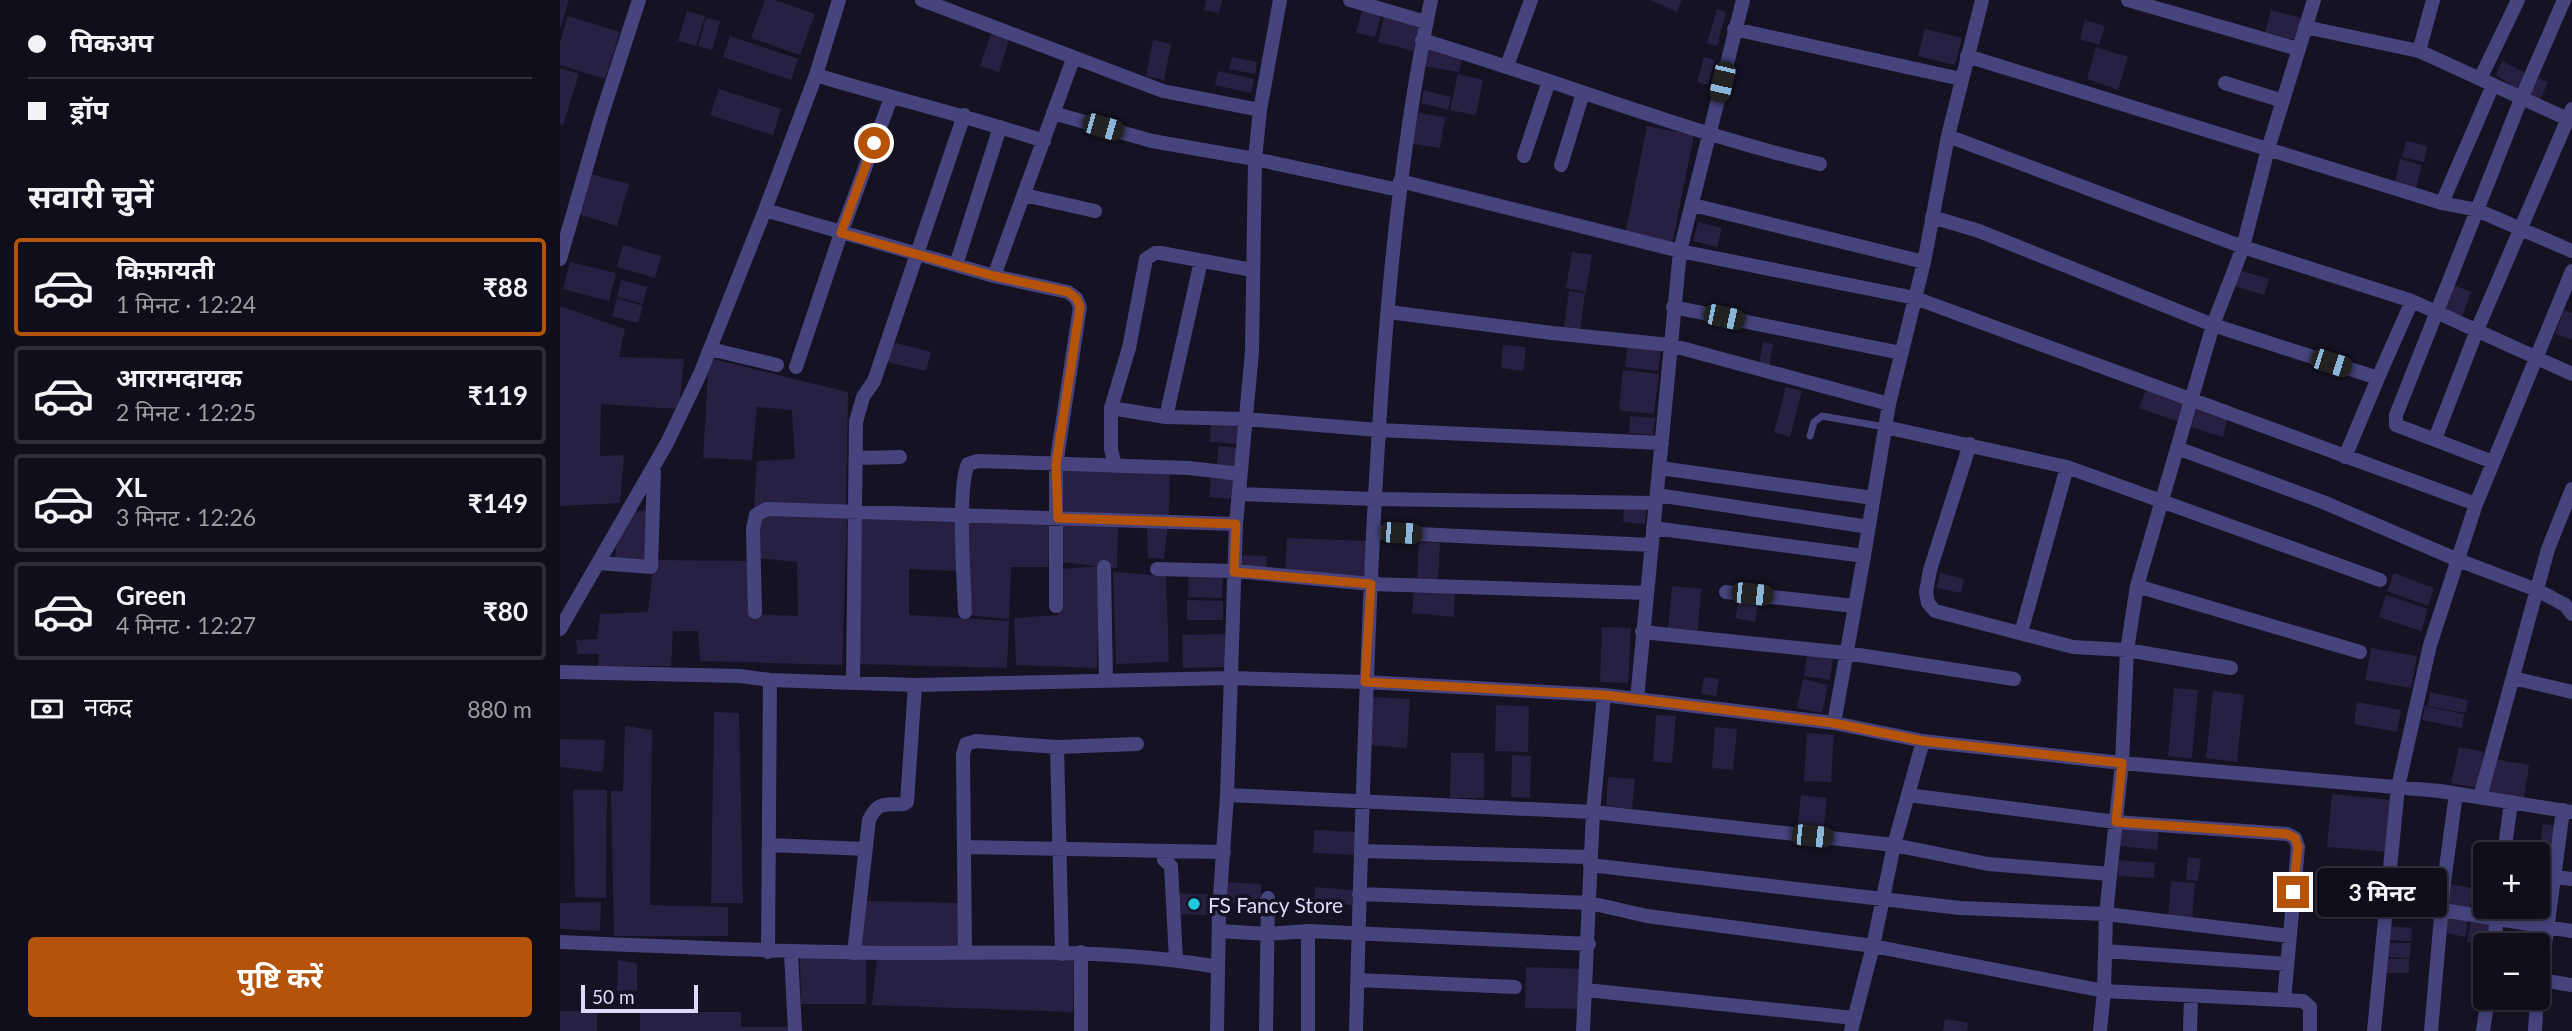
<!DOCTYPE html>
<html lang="hi">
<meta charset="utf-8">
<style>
body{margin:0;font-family:Lato,"Noto Sans Devanagari",sans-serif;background:#1e1c28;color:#f1f3f6;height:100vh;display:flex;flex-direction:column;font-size:26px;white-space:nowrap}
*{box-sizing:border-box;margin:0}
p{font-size:23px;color:#9c9ca3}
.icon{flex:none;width:38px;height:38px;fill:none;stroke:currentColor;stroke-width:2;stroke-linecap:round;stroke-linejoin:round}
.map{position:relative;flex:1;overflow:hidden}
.panel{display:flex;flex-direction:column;background:#100e1b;width:560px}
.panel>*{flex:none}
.top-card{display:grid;align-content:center;height:154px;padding:0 28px;background:#100e1b}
.controls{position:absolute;left:1913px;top:842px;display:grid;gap:14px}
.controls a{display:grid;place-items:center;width:77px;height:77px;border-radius:7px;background:#100e1b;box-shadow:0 4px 10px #0003,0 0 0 2px #302e3a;font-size:35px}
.scale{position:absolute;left:21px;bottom:18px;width:117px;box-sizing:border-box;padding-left:7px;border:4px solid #dedafa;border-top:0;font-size:19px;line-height:24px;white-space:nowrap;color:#dedafa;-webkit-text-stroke:5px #151224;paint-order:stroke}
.end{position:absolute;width:32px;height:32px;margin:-16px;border:9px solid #b45309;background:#fff;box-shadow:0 0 0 4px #fff}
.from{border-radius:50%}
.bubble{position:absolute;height:49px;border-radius:7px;background:#100e1b;box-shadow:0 4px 10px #0003,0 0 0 2px #302e3a;font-size:23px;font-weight:700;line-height:49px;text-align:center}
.car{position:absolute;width:21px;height:42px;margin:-21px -10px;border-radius:9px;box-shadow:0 0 5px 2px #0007;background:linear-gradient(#222 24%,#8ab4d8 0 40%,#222 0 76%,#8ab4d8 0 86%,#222 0)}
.top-card b{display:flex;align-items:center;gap:24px;height:66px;font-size:26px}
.top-card b+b{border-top:2px solid #302e3a}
.top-card i{width:18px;height:18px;background:#f1f3f6}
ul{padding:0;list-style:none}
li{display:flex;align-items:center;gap:21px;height:98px;margin:0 14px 10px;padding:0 14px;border:4px solid #302e3a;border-radius:7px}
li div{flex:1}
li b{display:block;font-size:26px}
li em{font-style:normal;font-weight:700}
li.active{border-color:#b45309}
li>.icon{width:63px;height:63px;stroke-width:1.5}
h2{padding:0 28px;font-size:32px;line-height:84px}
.pay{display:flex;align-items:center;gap:18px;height:77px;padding:0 28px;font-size:26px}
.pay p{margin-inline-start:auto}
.cta{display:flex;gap:14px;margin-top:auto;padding:14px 28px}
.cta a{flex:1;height:80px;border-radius:7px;background:#b45309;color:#fff;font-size:28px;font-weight:700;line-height:80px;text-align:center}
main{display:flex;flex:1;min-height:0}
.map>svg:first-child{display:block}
.building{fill:#282042}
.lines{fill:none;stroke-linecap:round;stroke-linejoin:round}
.service{stroke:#46437d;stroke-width:7}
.minor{stroke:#46437d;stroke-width:14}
.route{stroke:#b45309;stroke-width:9}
.poi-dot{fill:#1ecae2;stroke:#151224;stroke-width:2.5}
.labels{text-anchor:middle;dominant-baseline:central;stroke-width:7;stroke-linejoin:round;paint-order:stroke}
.poi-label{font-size:21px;fill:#dedafa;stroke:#151224;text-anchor:start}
</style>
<main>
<section class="panel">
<div class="top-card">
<b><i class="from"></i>पिकअप</b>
<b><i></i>ड्रॉप</b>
</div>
<h2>सवारी चुनें</h2>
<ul>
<li class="active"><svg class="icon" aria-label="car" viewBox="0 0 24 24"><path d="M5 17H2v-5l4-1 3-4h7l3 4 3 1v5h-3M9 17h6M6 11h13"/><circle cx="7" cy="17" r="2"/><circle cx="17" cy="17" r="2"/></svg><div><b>किफ़ायती</b><p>1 मिनट · 12:24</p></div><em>₹88</em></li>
<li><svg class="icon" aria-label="car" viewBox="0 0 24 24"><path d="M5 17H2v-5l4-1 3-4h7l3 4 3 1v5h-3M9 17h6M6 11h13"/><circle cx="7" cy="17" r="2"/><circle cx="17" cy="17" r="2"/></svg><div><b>आरामदायक</b><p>2 मिनट · 12:25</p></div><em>₹119</em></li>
<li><svg class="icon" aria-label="car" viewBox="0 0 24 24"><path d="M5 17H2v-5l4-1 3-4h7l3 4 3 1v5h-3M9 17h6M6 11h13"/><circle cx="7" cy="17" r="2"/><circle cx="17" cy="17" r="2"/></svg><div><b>XL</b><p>3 मिनट · 12:26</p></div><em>₹149</em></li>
<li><svg class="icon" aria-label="car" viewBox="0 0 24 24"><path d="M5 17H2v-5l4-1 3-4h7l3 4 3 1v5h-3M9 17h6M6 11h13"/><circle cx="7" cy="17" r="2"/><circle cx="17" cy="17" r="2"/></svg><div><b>Green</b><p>4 मिनट · 12:27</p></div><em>₹80</em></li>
</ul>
<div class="pay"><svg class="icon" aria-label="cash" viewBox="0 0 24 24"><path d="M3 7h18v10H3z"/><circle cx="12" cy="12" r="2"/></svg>नकद<p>880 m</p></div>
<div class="cta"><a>पुष्टि करें</a></div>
</section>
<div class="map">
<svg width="2012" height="1031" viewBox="0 0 2012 1031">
<rect width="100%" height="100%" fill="#151224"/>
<!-- building -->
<path class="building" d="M 0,0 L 9,0 L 1,26 L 0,26 Z
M 205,0 L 215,0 L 255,14 L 240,55 L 191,38 Z
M 646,0 L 662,0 L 659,13 L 644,10 Z
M 1090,0 L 1122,0 L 1117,12 Z
M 1157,9 L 1166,12 L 1157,46 L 1147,43 Z
M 802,10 L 821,15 L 815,37 L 796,33 Z
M 1711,10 L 1742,18 L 1736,40 L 1705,32 Z
M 127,11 L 145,16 L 136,46 L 118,41 Z
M 8,16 L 60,32 L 45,79 L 0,65 L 0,43 Z
M 824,16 L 859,25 L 853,51 L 818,42 Z
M 146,18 L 160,21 L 152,50 L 138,46 Z
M 1525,20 L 1545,26 L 1539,45 L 1520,39 Z
M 1365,29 L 1402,38 L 1395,65 L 1358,56 Z
M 431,33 L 449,39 L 439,72 L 420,66 Z
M 170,36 L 238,59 L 231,80 L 163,57 Z
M 593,40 L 611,44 L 604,80 L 586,76 Z
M 867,46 L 903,53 L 899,72 L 863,66 Z
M 1536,47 L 1568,57 L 1558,90 L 1527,79 Z
M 672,57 L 697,62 L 695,74 L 669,69 Z
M 1144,57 L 1155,60 L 1148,85 L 1137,82 Z
M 1942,61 L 1965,73 L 1957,89 L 1936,75 Z
M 0,68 L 19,74 L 3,125 L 0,124 Z
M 658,71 L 694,79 L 691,93 L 655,85 Z
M 898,74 L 923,80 L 916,115 L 890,110 Z
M 1973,76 L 1988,82 L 1981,98 L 1967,93 Z
M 159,89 L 221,109 L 213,135 L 150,115 Z
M 864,90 L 891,97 L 888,110 L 861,103 Z
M 858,113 L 885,117 L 880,148 L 853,144 Z
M 1087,126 L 1134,135 L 1112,245 L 1065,235 Z
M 1846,141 L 1867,146 L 1864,162 L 1842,157 Z
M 1840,159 L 1862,165 L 1856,188 L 1835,182 Z
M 30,174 L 69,184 L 57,226 L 18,214 Z
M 1138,222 L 1162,228 L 1157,247 L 1133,241 Z
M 63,245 L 101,256 L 95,278 L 57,267 Z
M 1012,252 L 1032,255 L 1026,292 L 1006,288 Z
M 10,262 L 56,273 L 49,301 L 3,289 Z
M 1679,270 L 1709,279 L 1704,295 L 1674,286 Z
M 61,280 L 87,287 L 83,304 L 57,297 Z
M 1894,285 L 1911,292 L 1902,316 L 1885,309 Z
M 1009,291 L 1025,293 L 1020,330 L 1004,328 Z
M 57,298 L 83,306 L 78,323 L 52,316 Z
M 0,306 L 65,329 L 59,357 L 124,359 L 119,409 L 41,404 L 40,456 L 64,455 L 60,503 L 0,506 Z
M 2004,310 L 2012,313 L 2012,340 L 1995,334 Z
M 332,342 L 371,352 L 366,371 L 327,362 Z
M 1203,342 L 1213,344 L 1209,368 L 1199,366 Z
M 1068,343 L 1101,347 L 1098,371 L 1065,367 Z
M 943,345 L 966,347 L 963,371 L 941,368 Z
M 149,358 L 288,392 L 286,509 L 194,507 L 197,461 L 235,459 L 232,410 L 197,407 L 192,460 L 143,458 Z
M 1063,370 L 1099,374 L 1094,414 L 1059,410 Z
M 1226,387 L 1242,391 L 1230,437 L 1214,432 Z
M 1587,387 L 1627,401 L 1619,422 L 1579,408 Z
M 1637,407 L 1668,417 L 1663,437 L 1631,427 Z
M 1070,416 L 1095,418 L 1093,435 L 1069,433 Z
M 651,422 L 679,425 L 677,444 L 650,442 Z
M 659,446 L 678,448 L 675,471 L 656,469 Z
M 503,470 L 610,472 L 609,515 L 503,514 Z
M 651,478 L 675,480 L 673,499 L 649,497 Z
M 1064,508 L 1086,510 L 1085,524 L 1063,522 Z
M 88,510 L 88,559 L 55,560 L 57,535 L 71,512 Z
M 298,515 L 396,517 L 397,571 L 349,569 L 349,615 L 449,621 L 447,668 L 297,664 Z
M 199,516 L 287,518 L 282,665 L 140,661 L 138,631 L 113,631 L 111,666 L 38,666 L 39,654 L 18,654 L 16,640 L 37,639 L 40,614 L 88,612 L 94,560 L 188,561 L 188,614 L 238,616 L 237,562 L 196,558 Z
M 405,519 L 491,522 L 488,567 L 451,567 L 449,619 L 407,615 Z
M 500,521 L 558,523 L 557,568 L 499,562 Z
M 587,524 L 608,524 L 604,559 L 588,558 Z
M 727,538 L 809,541 L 807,579 L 725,575 Z
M 859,542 L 880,543 L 878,580 L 857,578 Z
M 677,555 L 707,556 L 706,571 L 676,570 Z
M 540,566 L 537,668 L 456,665 L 454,618 L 498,615 L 501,569 Z
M 629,570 L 663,572 L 662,598 L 628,597 Z
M 553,572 L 606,576 L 609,662 L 556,664 Z
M 1380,573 L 1404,579 L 1401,593 L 1377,588 Z
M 1834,573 L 1874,588 L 1868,606 L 1827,591 Z
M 1112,586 L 1141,589 L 1138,630 L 1108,628 Z
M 854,587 L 895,590 L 894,617 L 852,613 Z
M 1826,595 L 1868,609 L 1861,631 L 1819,617 Z
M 1180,596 L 1199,599 L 1195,622 L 1175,618 Z
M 627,600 L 663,601 L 663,620 L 627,620 Z
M 1042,627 L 1071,628 L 1068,683 L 1040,682 Z
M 665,634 L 665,667 L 623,668 L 622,635 Z
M 1811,648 L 1857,656 L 1851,688 L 1805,680 Z
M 1247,655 L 1273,658 L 1270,680 L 1244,676 Z
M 1144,677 L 1159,679 L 1156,696 L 1141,694 Z
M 1243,679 L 1268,685 L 1262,713 L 1237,708 Z
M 1614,688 L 1638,690 L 1632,759 L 1608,756 Z
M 1653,691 L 1684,695 L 1677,762 L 1646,758 Z
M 1870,692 L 1908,700 L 1906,713 L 1868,706 Z
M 813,697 L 850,699 L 847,748 L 810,745 Z
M 1797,702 L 1841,710 L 1837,732 L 1794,724 Z
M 936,705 L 969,706 L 968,752 L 935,751 Z
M 1865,706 L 1904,714 L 1902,728 L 1862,720 Z
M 154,712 L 179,713 L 183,903 L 151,903 Z
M 1096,715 L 1116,716 L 1112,763 L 1093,761 Z
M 65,726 L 92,730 L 90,905 L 168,907 L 168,936 L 54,936 L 51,791 L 63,791 Z
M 1155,727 L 1177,729 L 1173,770 L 1152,768 Z
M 1247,733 L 1274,735 L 1271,782 L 1244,781 Z
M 0,739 L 45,740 L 43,772 L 0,767 Z
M 1899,747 L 1924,752 L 1917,788 L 1891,783 Z
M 891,753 L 924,753 L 924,798 L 890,798 Z
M 952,755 L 971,756 L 970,798 L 951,797 Z
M 1933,759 L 1969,765 L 1964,798 L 1928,792 Z
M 1048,777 L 1075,779 L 1072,809 L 1046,806 Z
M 13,790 L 47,790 L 46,898 L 15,897 Z
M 1772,794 L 1832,800 L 1827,852 L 1767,847 Z
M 1241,795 L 1267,798 L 1263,833 L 1237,830 Z
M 1983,824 L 1999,826 L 1994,865 L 1978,863 Z
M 1561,826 L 1599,830 L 1597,850 L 1559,846 Z
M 754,830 L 797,832 L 796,855 L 753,853 Z
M 1628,857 L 1641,859 L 1638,881 L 1626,880 Z
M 1559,860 L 1595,863 L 1594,878 L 1558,876 Z
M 1611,881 L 1635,883 L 1632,922 L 1608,921 Z
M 665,882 L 701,884 L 701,904 L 664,903 Z
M 1889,884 L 1913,888 L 1909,913 L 1885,909 Z
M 755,887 L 792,890 L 792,905 L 754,903 Z
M 1915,887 L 1925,889 L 1925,906 L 1934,906 L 1932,917 L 1910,913 Z
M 616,893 L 653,895 L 652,915 L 616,914 Z
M 305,901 L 398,903 L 402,951 L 298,949 Z
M 41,902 L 40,931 L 0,929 L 0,903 Z
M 1941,906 L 1965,906 L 1963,915 L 1940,911 Z
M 1887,911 L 1909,915 L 1905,937 L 1882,932 Z
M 1912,916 L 1933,920 L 1928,945 L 1907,942 Z
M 1829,926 L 1852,928 L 1851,941 L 1828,940 Z
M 1827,943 L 1851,943 L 1850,958 L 1827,957 Z
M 317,957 L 514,960 L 513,1012 L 312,1005 Z
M 240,958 L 306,958 L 306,1004 L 241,1004 Z
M 1826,959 L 1849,959 L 1849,973 L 1826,973 Z
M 58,960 L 77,963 L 77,990 L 57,991 Z
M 966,967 L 1020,969 L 1019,1009 L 965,1008 Z
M 0,1011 L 37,1011 L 37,1031 L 0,1031 Z
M 80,1012 L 181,1012 L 181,1027 L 230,1027 L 230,1031 L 80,1031 Z
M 1385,1019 L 1408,1023 L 1407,1031 L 1383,1031 Z"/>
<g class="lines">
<!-- service -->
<path class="service" d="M 1250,436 L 1254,422 L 1262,416 L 1325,427"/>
<!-- minor -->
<path class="minor" d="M 362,0 L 603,91 L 700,110
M 790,0 L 866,22
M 1568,0 L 1738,49
M 1745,27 L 1859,51 L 2012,121
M 1174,29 L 1401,79
M 862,40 C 995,80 1125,132 1260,164
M 1859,51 L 1873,0
M 1407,56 L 1882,203 L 1917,210 L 2012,251
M 947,66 L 971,0
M 256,75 C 331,98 408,116 484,141
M 1920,79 L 1958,0
M 1665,83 L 1723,101
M 493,113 L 592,141 L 695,159 L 839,190
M 1388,136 L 1683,247 L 1852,301
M 964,156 L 989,81
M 1001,165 L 1023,93
M 840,181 L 1120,251 L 1355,298 L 1916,504
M 464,195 L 535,211
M 1882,203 L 1933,85
M 1133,205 L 1364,262
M 205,210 L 434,276 L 508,292 L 516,298 L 520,307 L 496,465 L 496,606
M 1372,217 L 1419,231 L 1653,325 L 1818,378 L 1852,301 L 2012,374
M 0,259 L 41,117 L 79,0
M 396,265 L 440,127
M 434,276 L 513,59
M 1113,307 L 1341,353
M 828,312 L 992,333 L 1110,345 L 1329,404
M 150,349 L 217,365
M 236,367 L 281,233 L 331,98
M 551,408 L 606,417 L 686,419 L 818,430 L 1102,443
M 606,417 L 641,261
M 1325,427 L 1507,467 L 1820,580
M 1875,439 L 1917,330 L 2012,109
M 1410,444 L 1370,570 L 1366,592 L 1368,603 L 1375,611 L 1513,647 L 1567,650 L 1671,668
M 1617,448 L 1763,502 L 1898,560 L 1977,590 L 2005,605 L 2012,614
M 1785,457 L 1818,378
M 296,458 L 340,457
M 1933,462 L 1836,425 L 1836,415 L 1961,99 L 2004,0
M 555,466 L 551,449 L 551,408 L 569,348 L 586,259 L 595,253 L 601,253 L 692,270
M 1100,468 L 1313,498
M 679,494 L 815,499 L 1096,503
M 1097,495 L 1309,527
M 1093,528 L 1304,556
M 813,532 L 1092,545
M 38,563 L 91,567 L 94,472
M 544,567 L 546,681
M 597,569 L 675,571 L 811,584 L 1086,593
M 1577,586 L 1800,652
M 1166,592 L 1295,606
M 195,612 L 193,529 L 196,515 L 207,509 L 676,524
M 405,612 C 404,581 397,488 408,464 L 418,461 L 629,468 L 680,474
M 0,629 L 107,443 L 140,374 L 205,210 L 256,75 L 279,0
M 1082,632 L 1286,653 L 1454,679
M 1461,633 L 1507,467
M 0,672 L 180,676 L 210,680 L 355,685 L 670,678 L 805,682 L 1044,695 L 1274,723 L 1363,741 L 1562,763 L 1880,791 L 2012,812
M 1953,678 L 2012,692
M 293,683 L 296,422 L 303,397 L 314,381 L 404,115
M 1077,699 L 1120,251 L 1183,0
M 1274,723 L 1304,556 L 1329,404 L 1364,262 L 1388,136 L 1422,0
M 497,747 L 502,954
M 667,795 L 1033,812 L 1334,845 L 1428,864 L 1550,874
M 1348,795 L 1556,822 L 1727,834 L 1735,838 L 1738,847 L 1724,1000
M 1920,797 L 1988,549 L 2012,489
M 209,845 L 306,849
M 404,847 L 664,852
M 603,851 L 604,860 L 611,866 L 616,960
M 801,851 L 1030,857
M 1944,854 L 1951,802
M 1030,865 L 1400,908 L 1546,914 L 1729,936
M 1995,877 L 2012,879
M 799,894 L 1030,903 L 1087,916 L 1313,946 L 1544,991 L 1743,1001 L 1750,1007 L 1750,1031
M 1826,904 L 1882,910 L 2012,931
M 659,931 L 708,934 L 748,931 L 1029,944
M 0,942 C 113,947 226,952 340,953 C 446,953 553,948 658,967
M 1934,945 L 1938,906
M 1545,951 L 1727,964
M 208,952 L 210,680
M 521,952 L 521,1031
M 231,953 L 235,1031
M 294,953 L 309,820 C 318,801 325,805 344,804 L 347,802 L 355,685
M 405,953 L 403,754 L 406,744 L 416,741 L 497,747 L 577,744
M 797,980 L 955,987
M 1980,980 L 2012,985
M 1026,990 L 1294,1018
M 1978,997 L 2003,810
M 657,1031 L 659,910 L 667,795 L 676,524 L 692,352 L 695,159 L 700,110 L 720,0
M 706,1031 L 708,898
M 748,1031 L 748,931
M 796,1031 C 800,873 805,714 812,556 C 821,370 833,182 871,0
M 1023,1031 L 1033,812 L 1044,695
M 1291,1031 L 1313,946 L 1334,845 L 1363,741
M 1540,1031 L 1544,991 L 1546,914 L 1562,763 L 1567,650 L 1577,586 L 1653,325 L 1683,247 L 1708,149 L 1754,0
M 1630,1031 L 1631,996
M 1814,1031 L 1838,787 L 1870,645 L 1916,504 L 2012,271
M 1871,1031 L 1884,882 L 1896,794
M 1923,1031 L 1928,998
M 1975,1031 L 1977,998"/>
</g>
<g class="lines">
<!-- route -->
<path class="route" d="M 314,143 L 281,233 L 434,276 L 508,292 L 516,298 L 520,307 L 496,465 L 498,518 L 676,524 L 674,572 L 811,584 L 805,682 L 1044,695 L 1273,723 L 1363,741 L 1562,763 L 1556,822 L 1727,834 L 1735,838 L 1738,847 L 1733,892"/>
</g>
<!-- markers -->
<circle class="poi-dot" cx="634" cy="904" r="7"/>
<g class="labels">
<!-- poi labels -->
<g class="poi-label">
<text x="648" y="904">FS Fancy Store</text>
</g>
</g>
</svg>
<div class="controls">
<a>+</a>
<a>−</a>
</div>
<div class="scale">50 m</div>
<i class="end from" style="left:314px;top:143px"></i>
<i class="end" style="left:1733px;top:892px"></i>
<div class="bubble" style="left:1757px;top:868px;width:130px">3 मिनट</div>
<i class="car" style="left:1162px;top:82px;rotate:193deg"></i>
<i class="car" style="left:543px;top:127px;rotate:106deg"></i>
<i class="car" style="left:1164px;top:317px;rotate:102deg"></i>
<i class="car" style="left:1771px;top:363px;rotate:108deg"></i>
<i class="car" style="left:841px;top:533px;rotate:93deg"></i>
<i class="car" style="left:1192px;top:594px;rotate:96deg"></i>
<i class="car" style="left:1252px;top:836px;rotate:96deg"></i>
</div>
</main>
